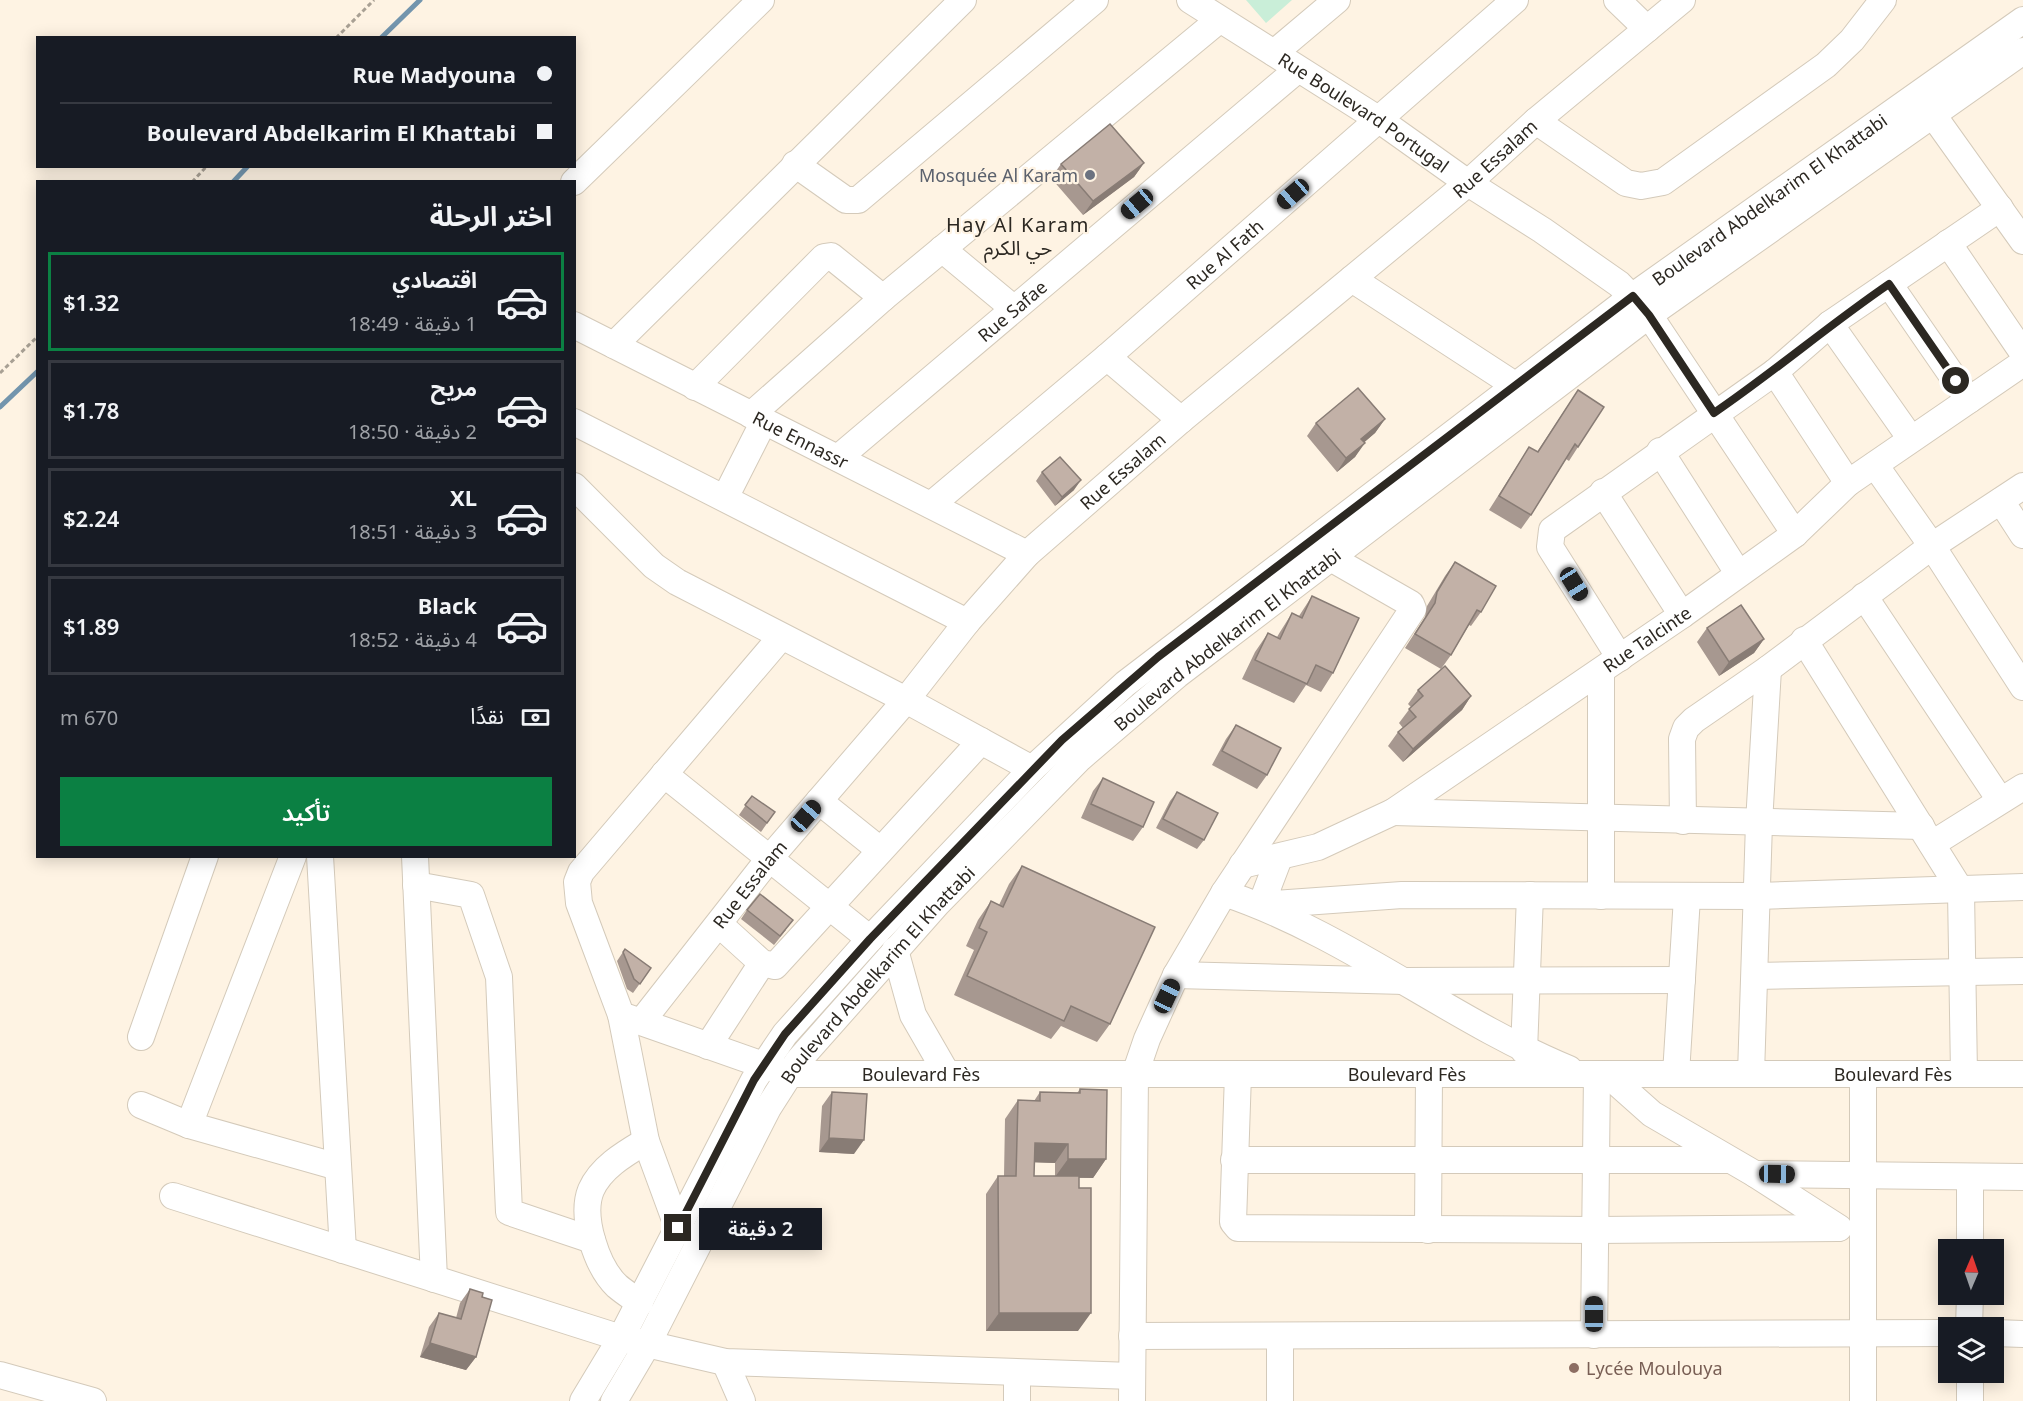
<!DOCTYPE html>
<html lang="ar">
<meta charset="utf-8">
<style>
body{margin:0;font-family:"Noto Sans","Noto Sans Arabic",sans-serif;background:#242831;color:#f1f3f6;direction:rtl;height:100vh;display:flex;flex-direction:column;font-size:22px;white-space:nowrap}
*{box-sizing:border-box;margin:0}
p{font-size:20px;color:#9ea1a6}
.icon{flex:none;width:33px;height:33px;fill:none;stroke:currentColor;stroke-width:2;stroke-linecap:round;stroke-linejoin:round}
.map{position:relative;flex:1;overflow:hidden;direction:ltr}
.panel{position:absolute;left:36px;top:180px;width:540px;height:678px;display:flex;flex-direction:column;background:#171b24;border-radius:0px;box-shadow:0 3px 15px #0003;direction:rtl}
.panel>*{flex:none}
.banner{position:absolute;left:36px;top:36px;width:540px;height:132px;border-radius:0px;box-shadow:0 3px 15px #0003;direction:rtl;display:grid;align-content:center;height:132px;padding:0 24px;background:#171b24}
.needle{width:39px;rotate:2deg}
.controls{position:absolute;left:1938px;top:1239px;display:grid;gap:12px}
.controls a{display:grid;place-items:center;width:66px;height:66px;border-radius:0px;background:#171b24;box-shadow:0 3px 15px #0003;font-size:30px}
.end{position:absolute;width:27px;height:27px;margin:-14px;border:8px solid #2c2822;background:#fff;box-shadow:0 0 0 3px #fff}
.from{border-radius:50%}
.bubble{position:absolute;height:42px;border-radius:0px;background:#171b24;box-shadow:0 3px 15px #0003;font-size:20px;font-weight:600;line-height:42px;text-align:center;direction:rtl}
.car{position:absolute;width:18px;height:36px;margin:-18px -9px;border-radius:8px;box-shadow:0 0 4px 2px #0007;background:linear-gradient(#222 24%,#8ab4d8 0 40%,#222 0 76%,#8ab4d8 0 86%,#222 0)}
.banner b{display:flex;align-items:center;gap:21px;height:57px;font-size:22px}
.banner b+b{border-top:2px solid #363941}
.banner i{width:15px;height:15px;background:#f1f3f6}
ul{padding:0;list-style:none}
li{display:flex;align-items:center;gap:18px;height:99px;margin:0 12px 9px;padding:0 12px;border:3px solid #363941;border-radius:0px}
li div{flex:1}
li b{display:block;font-size:22px}
li em{font-style:normal;font-weight:600}
li.on{border-color:#0b8043}
li>.icon{width:54px;height:54px;stroke-width:1.5}
h2{padding:0 24px;font-size:27px;line-height:72px}
.pay{display:flex;align-items:center;gap:15px;height:66px;padding:0 24px;font-size:22px}
.pay p{margin-inline-start:auto}
.cta{display:flex;gap:12px;margin-top:auto;padding:12px 24px}
.cta a{flex:1;height:69px;border-radius:0px;background:#0b8043;color:#fff;font-size:24px;font-weight:600;line-height:69px;text-align:center}
.map>svg:first-child{display:block}
.green{fill:#c9eed8}
.lines{fill:none;stroke-linecap:round;stroke-linejoin:round}
.stream{stroke:#7395ad;stroke-width:5}
.minor-casing{stroke:#d4caba;stroke-width:28}
.path{stroke:#a8a094;stroke-width:3;stroke-dasharray:4.5 3;stroke-linecap:butt}
.minor{stroke:#fff;stroke-width:26}
.wall{fill:#a79890;fill-rule:evenodd}
.shaded-wall{fill:#887c75}
.building{fill:#c2b1a7;stroke:#887c75;stroke-width:1.5}
.route{stroke:#2c2822;stroke-width:8}
.worship-dot{fill:#6b7280;stroke:#fef3e3;stroke-width:2}
.education-dot{fill:#8d6e63;stroke:#fef3e3;stroke-width:2}
.labels{text-anchor:middle;dominant-baseline:central;stroke-width:4.5;stroke-linejoin:round;paint-order:stroke}
.street-label{font-size:18px;fill:#2c2822;stroke:#fef3e3}
.worship-label{font-size:18px;fill:#5b616d;stroke:#fef3e3;text-anchor:end}
.education-label{font-size:18px;fill:#785e54;stroke:#fef3e3;text-anchor:start}
.neighbourhood-label{font-size:20px;letter-spacing:1.5px;fill:#2c2822;stroke:#fef3e3}
</style>
<div class="map">
<svg width="2023" height="1401" viewBox="0 0 2023 1401">
<rect width="100%" height="100%" fill="#fef3e3"/>
<!-- green -->
<path class="green" d="M 1246,0 L 1292,0 L 1266,23 Z"/>
<g class="lines">
<!-- stream -->
<path class="stream" d="M 381,38 L 420,0
M 233,182 L 248,166
M 0,407 L 38,371"/>
<!-- minor casing -->
<g class="minor-casing">
<g id="minor">
<path id="s1" d="M 1190,0 L 1378,119 L 1468,183 L 1542,230 L 1619,284 L 1649,315 L 1795,534"/>
<path d="M 1617,0 L 1647,29"/>
<path d="M 1274,53 L 1337,0"/>
<path d="M 1933,115 L 2023,241"/>
<path d="M 1536,121 L 1626,183 L 1641,186 L 1663,182 L 1826,65 L 1852,40 L 1883,0"/>
<path d="M 795,164 L 846,200 L 858,200 L 1095,0"/>
<path d="M 574,182 L 761,0"/>
<path d="M 1948,243 L 2023,353"/>
<path d="M 942,249 L 1013,308"/>
<path d="M 1352,279 L 1507,380 L 1526,400"/>
<path d="M 1889,284 L 1969,400"/>
<path d="M 1830,324 L 1911,439"/>
<path id="s2" d="M 574,325 L 1027,554"/>
<path d="M 614,345 L 963,0"/>
<path d="M 1107,357 L 1181,420"/>
<path d="M 1775,372 L 1848,483"/>
<path d="M 695,387 L 824,257 L 831,256 L 883,298"/>
<path d="M 751,415 L 883,298 L 1219,20"/>
<path d="M 574,422 L 967,622"/>
<path d="M 1660,451 L 1738,573"/>
<path id="s3" d="M 838,458 L 1297,70"/>
<path d="M 1875,465 L 1932,546 L 2023,687"/>
<path d="M 574,486 L 654,566 L 677,582 L 906,700 L 1032,769"/>
<path d="M 1603,492 L 1682,615"/>
<path d="M 725,498 L 764,421"/>
<path d="M 2001,501 L 2023,535"/>
<path id="s4" d="M 931,505 L 1107,357 L 1515,0"/>
<path d="M 1864,596 L 2000,800"/>
<path id="s5" d="M 781,637 L 581,872 L 577,882 L 579,903 L 621,1015 L 789,1074 L 2023,1074"/>
<path d="M 1804,640 L 1961,891 L 1964,1074"/>
<path d="M 1620,658 L 1550,547 L 1552,530 L 1775,372 L 1830,324 L 2000,208"/>
<path d="M 664,774 L 870,939"/>
<path d="M 819,801 L 880,850"/>
<path d="M 1393,812 L 1921,826"/>
<path d="M 1683,821 L 1682,739 L 1686,728 L 1694,720 L 1768,669 L 1932,546 L 2023,486"/>
<path d="M 1932,844 L 2023,787"/>
<path d="M 320,856 L 343,1250"/>
<path d="M 415,856 L 434,1279"/>
<path d="M 1279,858 L 1261,905 L 1402,895 L 1758,896 L 2023,887"/>
<path id="s6" d="M 1242,865 L 1318,847 L 1393,812 L 1682,615 L 1795,534 L 1848,483 L 2023,363"/>
<path d="M 416,885 L 471,895 L 499,977 L 509,1212 L 592,1240"/>
<path d="M 1224,893 C 1347,934 1450,1020 1569,1069"/>
<path d="M 1601,896 L 1601,671"/>
<path d="M 719,924 L 762,963 L 775,966 L 981,741"/>
<path d="M 895,950 L 913,1015 L 947,1074"/>
<path d="M 1176,975 L 1405,981 L 1682,980"/>
<path d="M 1755,976 L 2023,971"/>
<path d="M 621,1015 L 646,1141 L 678,1228"/>
<path id="s7" d="M 642,1021 L 769,859 L 906,700 L 967,622 L 1027,554 L 1181,420 L 1468,183 L 1536,121 L 1682,0"/>
<path d="M 141,1037 L 205,856"/>
<path d="M 708,1046 L 762,963"/>
<path d="M 1524,1051 L 1530,895"/>
<path d="M 1238,1074 L 1233,1222 L 1238,1228 L 1595,1230 L 1838,1228"/>
<path d="M 1607,1074 L 1652,1114 L 1755,1174 L 1839,1228"/>
<path d="M 1676,1074 L 1687,897"/>
<path d="M 1751,1074 L 1759,823 L 1768,669"/>
<path d="M 1863,1074 L 1863,1401"/>
<path d="M 141,1105 L 189,1125 L 338,1167"/>
<path d="M 189,1125 L 293,856"/>
<path d="M 1234,1160 L 1729,1160"/>
<path d="M 1755,1174 L 2023,1177"/>
<path d="M 173,1196 L 621,1338 L 725,1362 L 1132,1376"/>
<path d="M 1428,1230 L 1429,1074"/>
<path d="M 1970,1250 L 1970,1177"/>
<path d="M 640,1303 C 632,1297 624,1292 617,1286 C 597,1267 580,1217 591,1190 C 601,1167 626,1153 646,1141"/>
<path d="M 1969,1328 L 1970,1294"/>
<path d="M 1994,1333 L 2023,1334"/>
<path d="M 1594,1335 L 1597,1074"/>
<path d="M 1132,1336 L 1948,1333"/>
<path d="M 1280,1338 L 1280,1401"/>
<path d="M 725,1362 L 742,1401"/>
<path d="M 1970,1372 L 1970,1401"/>
<path d="M 0,1375 L 93,1401"/>
<path id="s8" d="M 583,1401 L 621,1338 L 754,1080 L 785,1034 L 870,939 L 1032,769 L 1125,684 L 1633,296 L 2023,20"/>
<path id="s9" d="M 614,1401 L 647,1345 L 768,1108 L 798,1061 L 937,904 L 1080,758 L 1177,675 L 1649,315 L 2023,51"/>
<path d="M 1017,1401 L 1017,1374"/>
<path d="M 1132,1401 L 1135,1074 L 1147,1039 L 1176,975 L 1224,893 L 1413,609 L 1411,604 L 1329,557 L 1319,548"/>
</g>
</g>
<!-- path -->
<path class="path" d="M 336,38 L 374,0
M 192,182 L 207,166
M 0,373 L 38,336"/>
<!-- minor -->
<use href="#minor" class="minor"/>
</g>
<!-- wall -->
<path class="wall" d="M 1144,163 L 1134,177 L 1083,215 L 1051,178 L 1061,164 Z
M 1578,390 L 1578,447 L 1569,461 L 1566,459 L 1531,515 L 1521,529 L 1489,510 L 1529,447 L 1537,452 Z
M 1385,419 L 1375,433 L 1364,442 L 1355,457 L 1337,472 L 1307,436 L 1316,423 Z
M 1042,472 L 1074,490 L 1055,506 L 1036,481 Z
M 1455,562 L 1481,612 L 1471,626 L 1469,625 L 1451,655 L 1441,669 L 1405,648 L 1425,617 L 1427,606 L 1445,576 Z
M 1312,596 L 1333,673 L 1321,692 L 1306,685 L 1294,703 L 1242,679 L 1255,652 L 1268,633 L 1277,637 L 1280,632 L 1292,613 L 1299,616 Z
M 1707,628 L 1764,639 L 1754,653 L 1719,676 L 1697,642 Z
M 1418,690 L 1471,696 L 1462,710 L 1403,762 L 1388,746 L 1398,732 L 1403,728 L 1399,723 L 1411,707 L 1408,704 Z
M 1236,725 L 1267,775 L 1257,789 L 1212,765 L 1226,739 Z
M 1103,778 L 1143,827 L 1133,841 L 1081,818 L 1093,791 Z
M 1177,792 L 1204,840 L 1197,849 L 1156,828 L 1170,801 Z
M 752,796 L 775,812 L 761,832 L 739,815 Z
M 1022,866 L 1110,1024 L 1097,1042 L 1061,1026 L 1051,1039 L 954,995 L 974,950 L 966,946 L 978,920 L 991,901 L 999,905 L 1009,884 Z
M 747,910 L 786,930 L 774,945 L 741,919 Z
M 625,949 L 651,968 L 633,993 L 627,989 L 617,961 Z
M 1080,1089 L 1106,1159 L 1093,1178 L 1079,1178 L 1078,1331 L 986,1331 L 986,1194 L 998,1176 L 1004,1176 L 1005,1119 L 1018,1100 L 1034,1101 L 1040,1092 L 1077,1093 ZM 1034,1162 L 1055,1163 L 1055,1176 L 1034,1176 Z
M 832,1092 L 854,1154 L 819,1152 L 822,1106 Z
M 470,1289 L 482,1297 L 476,1357 L 466,1370 L 420,1357 L 429,1327 L 439,1313 L 456,1318 L 460,1303 Z"/>
<!-- shaded-wall -->
<path class="shaded-wall" d="M 1144,163 L 1134,177 L 1083,215 L 1093,201 Z
M 1385,419 L 1375,433 L 1352,453 L 1361,439 Z
M 1365,443 L 1355,457 L 1337,472 L 1346,458 Z
M 1081,480 L 1074,490 L 1055,506 L 1062,497 Z
M 1764,639 L 1754,653 L 1719,676 L 1729,662 Z
M 1471,696 L 1462,710 L 1403,762 L 1413,749 Z
M 829,1138 L 864,1140 L 854,1154 L 819,1152 Z
M 1035,1143 L 1068,1144 L 1055,1163 L 1022,1162 Z
M 1068,1159 L 1106,1159 L 1093,1178 L 1055,1177 Z
M 999,1313 L 1091,1313 L 1078,1331 L 986,1331 Z
M 430,1343 L 476,1357 L 466,1370 L 420,1357 Z"/>
<!-- building -->
<path class="building" d="M 1110,124 L 1144,163 L 1093,201 L 1061,164 Z
M 1358,388 L 1385,419 L 1361,439 L 1365,443 L 1346,458 L 1316,423 Z
M 1578,390 L 1604,407 L 1578,447 L 1575,444 L 1531,515 L 1499,496 L 1529,447 L 1538,452 Z
M 1060,457 L 1081,480 L 1062,497 L 1042,472 Z
M 1455,562 L 1496,586 L 1481,612 L 1477,610 L 1451,655 L 1415,634 L 1435,603 L 1437,592 Z
M 1312,596 L 1359,618 L 1333,673 L 1316,665 L 1307,684 L 1255,660 L 1268,633 L 1280,639 L 1292,613 L 1302,618 Z
M 1741,605 L 1764,639 L 1729,662 L 1707,628 Z
M 1445,666 L 1471,696 L 1413,749 L 1398,732 L 1416,717 L 1409,709 L 1423,696 L 1418,690 Z
M 1236,725 L 1281,748 L 1267,775 L 1222,751 Z
M 1103,778 L 1154,802 L 1143,827 L 1091,804 Z
M 1177,792 L 1218,813 L 1204,840 L 1163,819 Z
M 752,796 L 775,812 L 767,823 L 745,805 Z
M 1022,866 L 1155,927 L 1110,1024 L 1071,1006 L 1064,1021 L 967,976 L 987,932 L 979,928 L 991,901 L 1003,907 Z
M 760,894 L 793,920 L 780,936 L 747,910 Z
M 625,949 L 651,968 L 640,984 L 634,979 L 623,952 Z
M 1080,1089 L 1107,1090 L 1106,1159 L 1068,1159 L 1068,1144 L 1035,1143 L 1034,1176 L 1079,1176 L 1079,1188 L 1091,1188 L 1091,1313 L 999,1313 L 998,1176 L 1016,1176 L 1018,1100 L 1040,1101 L 1040,1092 L 1080,1093 Z
M 832,1092 L 867,1094 L 864,1140 L 829,1138 Z
M 470,1289 L 483,1293 L 482,1297 L 492,1300 L 476,1357 L 430,1343 L 439,1313 L 461,1319 Z"/>
<g class="lines">
<!-- route -->
<path class="route" d="M 678,1228 L 754,1080 L 785,1034 L 870,939 L 1062,740 L 1158,657 L 1633,296 L 1649,315 L 1714,413 C 1774,372 1829,325 1889,284 L 1956,381"/>
</g>
<!-- markers -->
<circle class="worship-dot" cx="1090" cy="175" r="6"/>
<circle class="education-dot" cx="1574" cy="1368" r="6"/>
<g class="labels">
<!-- street labels -->
<g class="street-label">
<text stroke="none"><textPath href="#s1" startOffset="207">Rue Boulevard Portugal</textPath></text>
<text stroke="none"><textPath href="#s7" startOffset="1218">Rue Essalam</textPath></text>
<text stroke="none"><textPath href="#s8" startOffset="1714">Boulevard Abdelkarim El Khattabi</textPath></text>
<text stroke="none"><textPath href="#s4" startOffset="386">Rue Al Fath</textPath></text>
<text stroke="none"><textPath href="#s3" startOffset="228">Rue Safae</textPath></text>
<text stroke="none"><textPath href="#s2" startOffset="254">Rue Ennassr</textPath></text>
<text stroke="none"><textPath href="#s7" startOffset="732">Rue Essalam</textPath></text>
<text stroke="none"><textPath href="#s9" startOffset="990">Boulevard Abdelkarim El Khattabi</textPath></text>
<text stroke="none"><textPath href="#s6" startOffset="468">Rue Talcinte</textPath></text>
<text stroke="none"><textPath href="#s7" startOffset="174">Rue Essalam</textPath></text>
<text stroke="none"><textPath href="#s9" startOffset="504">Boulevard Abdelkarim El Khattabi</textPath></text>
<text stroke="none"><textPath href="#s5" startOffset="770">Boulevard Fès</textPath></text>
<text stroke="none"><textPath href="#s5" startOffset="1256">Boulevard Fès</textPath></text>
<text stroke="none"><textPath href="#s5" startOffset="1742">Boulevard Fès</textPath></text>
</g>
<!-- worship labels -->
<g class="worship-label">
<text x="1078" y="175">Mosquée Al Karam</text>
</g>
<!-- education labels -->
<g class="education-label">
<text x="1586" y="1368">Lycée Moulouya</text>
</g>
<!-- neighbourhood labels -->
<g class="neighbourhood-label">
<text x="1018" y="224">Hay Al Karam<tspan x="1018" dy="23">حي الكرم</tspan></text>
</g>
</g>
</svg>
<div class="controls">
<a><svg class="needle" viewBox="-14 -14 28 28"><path d="M0-13l5 13h-10z" fill="#e53935"/><path d="M0 13l5-13h-10z" fill="#9ea1a6"/></svg></a>
<a><svg class="icon" aria-label="layers" viewBox="0 0 24 24"><path d="M12 4l9 5-9 5-9-5zM3 14l9 5 9-5"/></svg></a>
</div>
<i class="end from" style="left:1956px;top:381px"></i>
<i class="end" style="left:678px;top:1228px"></i>
<div class="bubble" style="left:699px;top:1208px;width:123px">2 دقيقة</div>
<i class="car" style="left:1293px;top:194px;rotate:229deg"></i>
<i class="car" style="left:1137px;top:204px;rotate:230deg"></i>
<i class="car" style="left:1574px;top:584px;rotate:148deg"></i>
<i class="car" style="left:806px;top:816px;rotate:41deg"></i>
<i class="car" style="left:1167px;top:996px;rotate:25deg"></i>
<i class="car" style="left:1777px;top:1174px;rotate:91deg"></i>
<i class="car" style="left:1594px;top:1314px;rotate:0deg"></i>
<div class="banner">
<b><i class="from"></i>Rue Madyouna</b>
<b><i></i>Boulevard Abdelkarim El Khattabi</b>
</div>
<section class="panel">
<h2>اختر الرحلة</h2>
<ul>
<li class="on"><svg class="icon" aria-label="car" viewBox="0 0 24 24"><path d="M5 17H2v-5l4-1 3-4h7l3 4 3 1v5h-3M9 17h6M6 11h13"/><circle cx="7" cy="17" r="2"/><circle cx="17" cy="17" r="2"/></svg><div><b>اقتصادي</b><p>1 دقيقة · 18:49</p></div><em>$1.32</em></li>
<li><svg class="icon" aria-label="car" viewBox="0 0 24 24"><path d="M5 17H2v-5l4-1 3-4h7l3 4 3 1v5h-3M9 17h6M6 11h13"/><circle cx="7" cy="17" r="2"/><circle cx="17" cy="17" r="2"/></svg><div><b>مريح</b><p>2 دقيقة · 18:50</p></div><em>$1.78</em></li>
<li><svg class="icon" aria-label="car" viewBox="0 0 24 24"><path d="M5 17H2v-5l4-1 3-4h7l3 4 3 1v5h-3M9 17h6M6 11h13"/><circle cx="7" cy="17" r="2"/><circle cx="17" cy="17" r="2"/></svg><div><b>XL</b><p>3 دقيقة · 18:51</p></div><em>$2.24</em></li>
<li><svg class="icon" aria-label="car" viewBox="0 0 24 24"><path d="M5 17H2v-5l4-1 3-4h7l3 4 3 1v5h-3M9 17h6M6 11h13"/><circle cx="7" cy="17" r="2"/><circle cx="17" cy="17" r="2"/></svg><div><b>Black</b><p>4 دقيقة · 18:52</p></div><em>$1.89</em></li>
</ul>
<div class="pay"><svg class="icon" aria-label="cash" viewBox="0 0 24 24"><path d="M3 7h18v10H3z"/><circle cx="12" cy="12" r="2"/></svg>نقدًا<p>670 m</p></div>
<div class="cta"><a>تأكيد</a></div>
</section>
</div>
